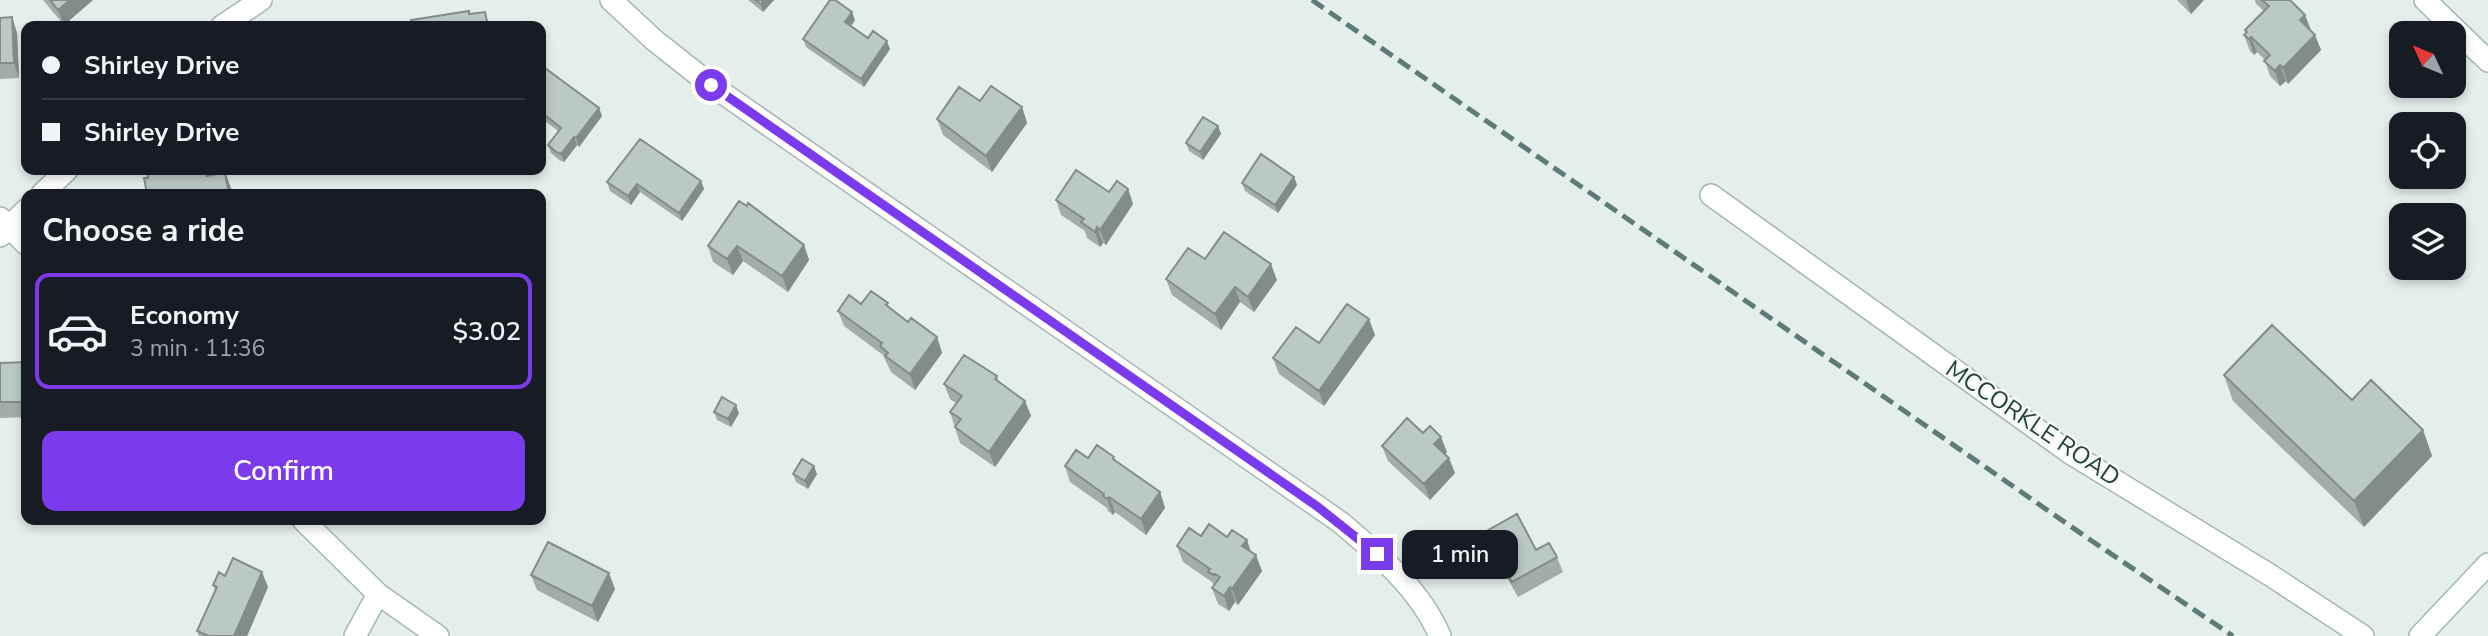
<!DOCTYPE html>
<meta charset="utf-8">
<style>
body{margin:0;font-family:"Nunito Sans",sans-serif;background:#20242c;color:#f1f3f6;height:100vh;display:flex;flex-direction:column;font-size:26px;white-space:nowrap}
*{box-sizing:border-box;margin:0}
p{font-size:23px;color:#9ea1a6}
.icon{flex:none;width:38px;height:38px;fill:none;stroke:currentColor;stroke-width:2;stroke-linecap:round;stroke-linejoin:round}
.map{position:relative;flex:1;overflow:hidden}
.side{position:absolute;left:21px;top:189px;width:525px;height:336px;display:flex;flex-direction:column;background:#171b24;border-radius:14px;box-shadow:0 4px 10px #0003}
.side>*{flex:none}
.top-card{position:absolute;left:21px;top:21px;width:525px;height:154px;border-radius:14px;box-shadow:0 4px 10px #0003;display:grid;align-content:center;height:154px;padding:0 21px;background:#171b24}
.needle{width:46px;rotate:314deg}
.tools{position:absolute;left:2389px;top:21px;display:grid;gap:14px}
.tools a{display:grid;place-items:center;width:77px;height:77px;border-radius:14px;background:#171b24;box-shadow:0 4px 10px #0003;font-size:35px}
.end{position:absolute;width:32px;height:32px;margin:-16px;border:9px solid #7c3aed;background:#fff;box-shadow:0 0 0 4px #fff}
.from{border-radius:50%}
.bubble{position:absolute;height:49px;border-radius:14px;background:#171b24;box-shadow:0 4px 10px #0003;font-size:23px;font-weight:600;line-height:49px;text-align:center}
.top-card b{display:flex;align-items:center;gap:24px;height:66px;font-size:26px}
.top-card b+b{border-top:2px solid #363941}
.top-card i{width:18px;height:18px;background:#f1f3f6}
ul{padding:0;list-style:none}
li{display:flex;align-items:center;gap:21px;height:116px;margin:0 14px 10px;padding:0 7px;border:4px solid transparent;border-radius:14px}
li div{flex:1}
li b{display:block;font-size:26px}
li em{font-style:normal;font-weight:600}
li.selected{border-color:#7c3aed}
li>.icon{width:63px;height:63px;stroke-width:1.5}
h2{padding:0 21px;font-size:32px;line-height:84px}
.button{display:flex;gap:14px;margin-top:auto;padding:14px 21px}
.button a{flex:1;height:80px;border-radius:14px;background:#7c3aed;color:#fff;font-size:28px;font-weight:600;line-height:80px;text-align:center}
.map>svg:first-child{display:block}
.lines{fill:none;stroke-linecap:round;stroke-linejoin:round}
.minor-casing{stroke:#a6b6b3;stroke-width:24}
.secondary-casing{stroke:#a3b9b4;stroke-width:24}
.minor{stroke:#fff;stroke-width:21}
.secondary{stroke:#fff;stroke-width:21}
.rail{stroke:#5e7b77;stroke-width:5;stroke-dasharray:14 7;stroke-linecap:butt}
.wall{fill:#a0ada9}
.shaded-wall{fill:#828d89}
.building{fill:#bac9c4;stroke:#828d89;stroke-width:2}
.route{stroke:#7c3aed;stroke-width:9}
.labels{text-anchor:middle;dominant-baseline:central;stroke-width:5;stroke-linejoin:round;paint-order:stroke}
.street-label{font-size:24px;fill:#23403b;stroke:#f5faf8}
</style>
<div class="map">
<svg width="2488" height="636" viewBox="0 0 2488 636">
<rect width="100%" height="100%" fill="#e4eeeb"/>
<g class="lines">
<!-- minor casing -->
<g class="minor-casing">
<path id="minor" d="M 611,0 L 654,40 L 711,85 L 1340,522 C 1378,554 1420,589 1440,636
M 2425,0 L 2488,61
M 222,26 L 261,0
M 42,194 L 67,170
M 1711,195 L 2070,453 L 2270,575 L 2363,636
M 0,218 L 26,244
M 0,236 L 26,210
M 303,520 L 378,594 L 438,636
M 355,636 L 378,594"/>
</g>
<!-- secondary casing -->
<g class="secondary-casing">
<path id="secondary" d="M 2420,636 L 2488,564"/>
</g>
<!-- minor -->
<use href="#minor" class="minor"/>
<!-- secondary -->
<use href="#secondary" class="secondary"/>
<!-- rail -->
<path class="rail" d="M 1312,0 L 2089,539 L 2233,636"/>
</g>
<!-- wall -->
<path class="wall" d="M 43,0 L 93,0 L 64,25 Z
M 748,0 L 774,0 L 763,12 Z
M 2177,0 L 2204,0 L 2191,14 Z
M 2255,0 L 2290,0 L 2311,30 L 2321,50 L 2288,84 L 2286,81 L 2280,86 L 2270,76 L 2265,60 L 2257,52 L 2254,55 L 2250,51 L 2244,35 L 2246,33 L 2245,30 L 2264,11 L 2256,4 Z
M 12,17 L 17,33 L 19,78 L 0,79 L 0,18 Z
M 855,20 L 851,26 L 868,38 L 890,49 L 864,87 L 806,47 L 803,39 Z
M 541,65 L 599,108 L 602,116 L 579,147 L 577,145 L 564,162 L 559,160 L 551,153 L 548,145 L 558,131 L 541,118 Z
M 980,101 L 1022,107 L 1027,123 L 992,172 L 943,135 L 937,119 Z
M 1218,126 L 1221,134 L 1203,160 L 1189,151 L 1186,143 Z
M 1294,177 L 1297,185 L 1278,213 L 1245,191 L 1242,183 Z
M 701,181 L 704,189 L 682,221 L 640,192 L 631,205 L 610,191 L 607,182 Z
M 1128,189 L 1133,204 L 1106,245 L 1103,243 L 1100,247 L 1087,238 L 1085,231 L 1061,215 L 1056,200 L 1109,192 Z
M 804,245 L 809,260 L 788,292 L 743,261 L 733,275 L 713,262 L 708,246 Z
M 1205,259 L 1277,280 L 1254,312 L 1240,302 L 1221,330 L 1172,295 L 1166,279 Z
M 861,304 L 890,308 L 908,322 L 937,337 L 942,353 L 915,390 L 891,372 L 883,355 L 844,326 L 838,311 Z
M 1375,335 L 1324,406 L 1279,374 L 1273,358 L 1319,343 Z
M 26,362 L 26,417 L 0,418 L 0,363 Z
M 2224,375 L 2352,400 L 2423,430 L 2432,456 L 2364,527 L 2233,401 Z
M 997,376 L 999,382 L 1025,401 L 1031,416 L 995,467 L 960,443 L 950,412 L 956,403 L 950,399 L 944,384 Z
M 714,412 L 739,413 L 731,427 L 717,420 Z
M 1423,433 L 1447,452 L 1445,454 L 1455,473 L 1430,500 L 1388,461 L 1382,446 Z
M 1088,458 L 1116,462 L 1160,492 L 1165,508 L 1146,535 L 1115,512 L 1113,515 L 1108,511 L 1107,508 L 1070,482 L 1065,466 Z
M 793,474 L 817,474 L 808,489 L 796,482 Z
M 1485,532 L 1557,557 L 1563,572 L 1518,597 L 1490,548 Z
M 1201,536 L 1227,537 L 1247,540 L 1251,552 L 1262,571 L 1238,605 L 1235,602 L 1229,611 L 1218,604 L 1212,588 L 1214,586 L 1212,582 L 1183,562 L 1177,546 Z
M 531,575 L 615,589 L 598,622 L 537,590 Z
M 225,576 L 268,587 L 247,636 L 199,636 L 197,631 L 215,591 L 213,585 Z"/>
<!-- shaded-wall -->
<path class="shaded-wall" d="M 70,0 L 93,0 L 64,25 L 58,10 Z
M 764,0 L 774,0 L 763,12 L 761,4 Z
M 2186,0 L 2204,0 L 2191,14 Z
M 852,12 L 855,20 L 848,31 L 845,22 Z
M 2305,15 L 2311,30 L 2300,20 Z
M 12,17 L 17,33 L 19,78 L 14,63 Z
M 2315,35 L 2321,50 L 2288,84 L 2283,68 Z
M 2251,37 L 2257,52 L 2254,55 L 2249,39 Z
M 887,41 L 890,49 L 864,87 L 861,79 Z
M 2280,65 L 2286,81 L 2280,86 L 2275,71 Z
M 1022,107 L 1027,123 L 992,172 L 986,156 Z
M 599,108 L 602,116 L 579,147 L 576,138 Z
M 1218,126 L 1221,134 L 1203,160 L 1200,152 Z
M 574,137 L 577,145 L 564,162 L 561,154 Z
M 225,172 L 231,188 L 232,194 L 229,194 Z
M 1294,177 L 1297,185 L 1278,213 L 1275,205 Z
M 701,181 L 704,189 L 682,221 L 679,213 Z
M 637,184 L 640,192 L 631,205 L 628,196 Z
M 1128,189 L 1133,204 L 1106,245 L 1100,230 Z
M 1097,227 L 1103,243 L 1100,247 L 1095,232 Z
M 804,245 L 809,260 L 788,292 L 782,276 Z
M 737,246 L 743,261 L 733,275 L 727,259 Z
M 1271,264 L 1277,280 L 1254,312 L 1248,297 Z
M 1235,287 L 1240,302 L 1221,330 L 1215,314 Z
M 1369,319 L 1375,335 L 1324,406 L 1319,391 Z
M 937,337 L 942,353 L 915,390 L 910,374 Z
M 1025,401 L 1031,416 L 995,467 L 989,452 Z
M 736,405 L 739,413 L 731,427 L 728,419 Z
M 2423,430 L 2432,456 L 2364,527 L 2354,501 Z
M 1441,437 L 1447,452 L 1440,459 L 1434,444 Z
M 1449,458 L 1455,473 L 1430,500 L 1424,484 Z
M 814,466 L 817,474 L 808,489 L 805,481 Z
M 1160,492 L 1165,508 L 1146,535 L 1141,519 Z
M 1109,497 L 1115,512 L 1113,515 L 1107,499 Z
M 1247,540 L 1252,556 L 1242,546 Z
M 1256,555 L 1262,571 L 1238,605 L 1232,589 Z
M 262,572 L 268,587 L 247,636 L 234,636 Z
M 609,573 L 615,589 L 598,622 L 592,606 Z
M 1230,587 L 1235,602 L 1229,611 L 1224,596 Z"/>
<!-- building -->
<path class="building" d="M 50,0 L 70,0 L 58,10 Z
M 755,0 L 764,0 L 761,4 Z
M 830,0 L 835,0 L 852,12 L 845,22 L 868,38 L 873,31 L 887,41 L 861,79 L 803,39 Z
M 2262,0 L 2290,0 L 2305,15 L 2300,20 L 2315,35 L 2283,68 L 2280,65 L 2275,71 L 2264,61 L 2270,55 L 2251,37 L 2249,39 L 2244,35 L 2247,32 L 2245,30 L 2269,6 Z
M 469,11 L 469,14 L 485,12 L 488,26 L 412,26 L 411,20 Z
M 12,17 L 14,63 L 0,63 L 0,18 Z
M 541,65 L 599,108 L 576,138 L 574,137 L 561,154 L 556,152 L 548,145 L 561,128 L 541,112 Z
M 991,86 L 1022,107 L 986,156 L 937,119 L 959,87 L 980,101 Z
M 1203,117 L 1218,126 L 1200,152 L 1186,143 Z
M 640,139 L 701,181 L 679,213 L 637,184 L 628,196 L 607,182 Z
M 1261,154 L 1294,177 L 1275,205 L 1242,183 Z
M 147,170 L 206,170 L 207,176 L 225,172 L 229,194 L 147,194 L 144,178 L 148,178 Z
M 1076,170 L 1109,192 L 1117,181 L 1128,189 L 1100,230 L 1097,227 L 1095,232 L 1081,222 L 1084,219 L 1056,200 Z
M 739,201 L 747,206 L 748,203 L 804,245 L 782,276 L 737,246 L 727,259 L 708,246 Z
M 1224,232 L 1271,264 L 1248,297 L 1235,287 L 1215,314 L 1166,279 L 1188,248 L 1205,259 Z
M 871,291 L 888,303 L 886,305 L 908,322 L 911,318 L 937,337 L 910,374 L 885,356 L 888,353 L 880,346 L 882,343 L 838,311 L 849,295 L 861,304 Z
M 1347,304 L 1369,319 L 1319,391 L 1273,358 L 1296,327 L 1319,343 Z
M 2272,325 L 2352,400 L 2371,380 L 2423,430 L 2354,501 L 2224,375 Z
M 964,355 L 997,376 L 995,379 L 1025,401 L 989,452 L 955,427 L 961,419 L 950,412 L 962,396 L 944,384 Z
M 26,362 L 26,402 L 0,402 L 0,363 Z
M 722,397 L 736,405 L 728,419 L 714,412 Z
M 1407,418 L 1423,433 L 1430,426 L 1441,437 L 1434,444 L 1449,458 L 1424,484 L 1382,446 Z
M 1097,445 L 1114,457 L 1113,459 L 1160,492 L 1141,519 L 1109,497 L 1107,499 L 1103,496 L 1104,494 L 1065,466 L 1076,450 L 1088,458 Z
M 802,459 L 814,466 L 805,481 L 793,474 Z
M 1517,514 L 1536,550 L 1549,543 L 1557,557 L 1512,582 L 1485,532 Z
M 1209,524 L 1227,537 L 1232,530 L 1247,540 L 1242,546 L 1256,555 L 1232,589 L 1230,587 L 1224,596 L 1212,588 L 1220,577 L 1215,574 L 1214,575 L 1208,572 L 1210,569 L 1177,546 L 1189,528 L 1201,536 Z
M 548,542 L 609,573 L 592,606 L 531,575 Z
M 233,558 L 262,572 L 234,636 L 209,636 L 197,631 L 217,587 L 213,585 L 219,572 L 225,576 Z"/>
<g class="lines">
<!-- route -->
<path class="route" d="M 711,85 L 1318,507 L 1377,554"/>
</g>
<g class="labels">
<!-- street labels -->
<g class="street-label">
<text transform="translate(2033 423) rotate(34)">MCCORKLE ROAD</text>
</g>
</g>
</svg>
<div class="tools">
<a><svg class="needle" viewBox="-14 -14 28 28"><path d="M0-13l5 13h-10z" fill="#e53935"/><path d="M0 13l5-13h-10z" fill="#9ea1a6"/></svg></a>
<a><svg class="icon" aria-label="locate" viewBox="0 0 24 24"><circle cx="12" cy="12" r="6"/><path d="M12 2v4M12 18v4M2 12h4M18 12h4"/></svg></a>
<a><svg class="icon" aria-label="layers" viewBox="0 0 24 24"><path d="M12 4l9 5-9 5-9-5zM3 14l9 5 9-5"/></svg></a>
</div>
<i class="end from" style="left:711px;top:85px"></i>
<i class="end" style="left:1377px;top:554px"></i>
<div class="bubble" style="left:1402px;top:530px;width:116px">1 min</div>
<div class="top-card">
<b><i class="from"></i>Shirley Drive</b>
<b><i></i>Shirley Drive</b>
</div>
<section class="side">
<h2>Choose a ride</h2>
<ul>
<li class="selected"><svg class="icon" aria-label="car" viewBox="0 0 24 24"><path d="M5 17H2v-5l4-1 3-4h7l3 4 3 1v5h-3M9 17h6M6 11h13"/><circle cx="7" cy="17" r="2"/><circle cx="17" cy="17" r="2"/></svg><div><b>Economy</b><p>3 min · 11:36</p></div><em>$3.02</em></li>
</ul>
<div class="button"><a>Confirm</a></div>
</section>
</div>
